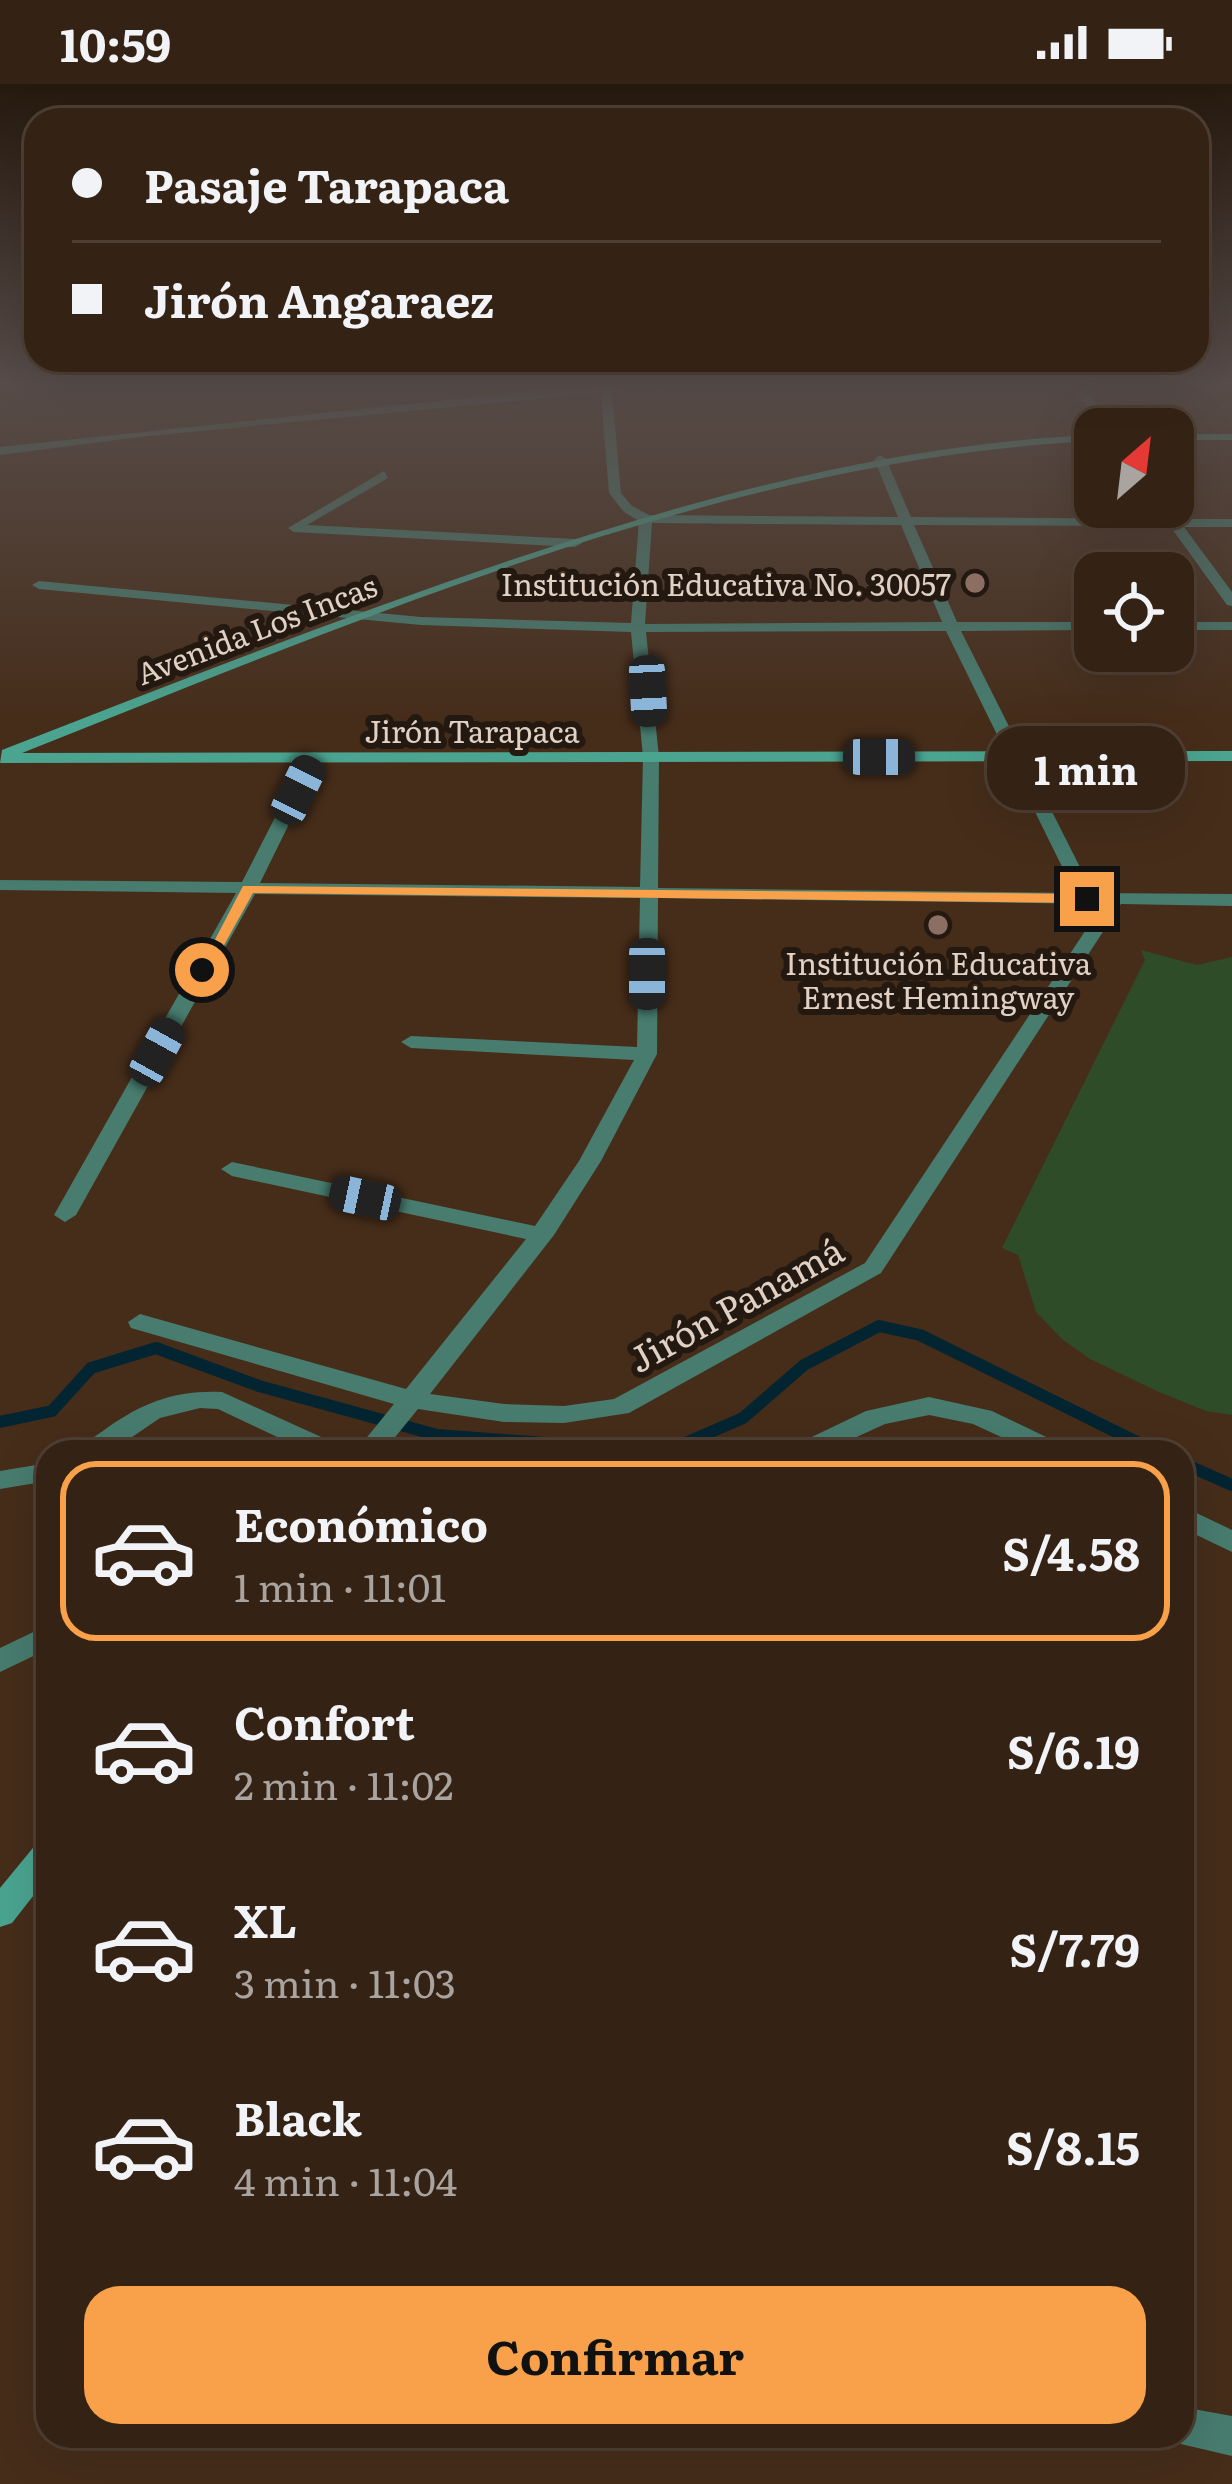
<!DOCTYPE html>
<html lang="es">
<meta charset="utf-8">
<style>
body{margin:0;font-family:Literata,serif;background:#3c2a1d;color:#f1f3f6;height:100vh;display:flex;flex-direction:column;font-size:45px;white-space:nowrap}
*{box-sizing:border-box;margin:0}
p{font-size:39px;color:#a9a4a0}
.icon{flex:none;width:66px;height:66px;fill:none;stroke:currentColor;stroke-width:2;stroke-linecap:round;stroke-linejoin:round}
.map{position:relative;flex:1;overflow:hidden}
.details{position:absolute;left:36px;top:1356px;width:1158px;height:1008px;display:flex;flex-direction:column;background:#342214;border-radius:36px;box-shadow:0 12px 48px #0002,0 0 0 3px #4e3f34}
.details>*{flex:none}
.banner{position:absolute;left:24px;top:24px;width:1185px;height:264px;border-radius:36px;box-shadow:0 12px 48px #0002,0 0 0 3px #4e3f34;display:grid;align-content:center;height:264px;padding:0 48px;background:#342214}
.needle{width:78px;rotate:28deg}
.controls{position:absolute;left:1074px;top:324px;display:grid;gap:24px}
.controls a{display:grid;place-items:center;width:120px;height:120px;border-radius:24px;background:#342214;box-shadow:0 12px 48px #0002,0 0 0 3px #4e3f34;font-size:60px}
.end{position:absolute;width:54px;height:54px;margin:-27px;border:15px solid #f8a14a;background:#111;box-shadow:0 0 0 6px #111}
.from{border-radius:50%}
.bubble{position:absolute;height:84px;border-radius:36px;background:#342214;box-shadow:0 12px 48px #0002,0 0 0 3px #4e3f34;font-size:39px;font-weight:700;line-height:84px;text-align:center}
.car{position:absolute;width:36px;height:72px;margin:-36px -18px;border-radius:15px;box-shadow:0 0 9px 3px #0007;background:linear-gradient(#222 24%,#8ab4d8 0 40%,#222 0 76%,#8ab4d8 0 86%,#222 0)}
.banner b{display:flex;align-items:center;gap:42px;height:114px;font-size:45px}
.banner b+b{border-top:3px solid #4e3f34}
.banner i{width:30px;height:30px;background:#f1f3f6}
ul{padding:21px 0 0;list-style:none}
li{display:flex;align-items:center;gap:36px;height:180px;margin:0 24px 18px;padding:0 24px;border:6px solid transparent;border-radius:36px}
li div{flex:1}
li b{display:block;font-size:45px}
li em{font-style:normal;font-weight:700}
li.selected{border-color:#f8a14a}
li>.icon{width:108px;height:108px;stroke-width:1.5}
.button{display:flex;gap:24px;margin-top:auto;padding:24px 48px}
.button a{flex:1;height:138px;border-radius:36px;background:#f8a14a;color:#111;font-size:48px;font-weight:700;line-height:138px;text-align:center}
.status{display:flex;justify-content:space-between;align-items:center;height:84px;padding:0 60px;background:#342214;direction:ltr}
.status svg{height:33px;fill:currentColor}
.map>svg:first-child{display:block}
.green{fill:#2d4c27}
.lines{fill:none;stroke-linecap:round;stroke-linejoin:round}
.stream{stroke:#032531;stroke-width:12}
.street{fill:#477c6f;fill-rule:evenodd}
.secondary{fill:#4aa490;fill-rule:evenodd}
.wall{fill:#6c4662}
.shaded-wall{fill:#583950}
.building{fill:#7d5172;stroke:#583950;stroke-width:3}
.route{fill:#f8a14a}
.education-dot{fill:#8d6e63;stroke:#241910;stroke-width:4.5}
.labels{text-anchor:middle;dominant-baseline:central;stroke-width:12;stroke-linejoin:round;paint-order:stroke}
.far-poi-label{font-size:30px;fill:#e1d1c5;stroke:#241910;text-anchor:end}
.far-street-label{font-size:30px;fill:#e1d1c5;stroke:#241910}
.street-label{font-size:36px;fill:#e1d1c5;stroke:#241910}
</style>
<div class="status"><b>10:59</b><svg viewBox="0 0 49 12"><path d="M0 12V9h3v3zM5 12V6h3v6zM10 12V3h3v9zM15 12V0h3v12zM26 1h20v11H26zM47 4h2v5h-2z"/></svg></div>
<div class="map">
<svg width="1232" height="2400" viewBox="0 0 1232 2400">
<rect width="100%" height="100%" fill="#462d1a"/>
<!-- green -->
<path class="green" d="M 1141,866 L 1197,881 L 1232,873 L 1232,1331 L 1206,1327 L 1159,1308 L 1090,1275 L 1062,1255 L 1036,1228 L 1018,1171 L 1002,1164 L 1145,876 Z"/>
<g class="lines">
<!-- stream -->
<path class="stream" d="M 0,1338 L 52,1327 L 91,1284 L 156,1264 L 259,1302 L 437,1351 L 665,1368 L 743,1334 L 804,1281 L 879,1242 L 920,1251 L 1157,1368
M 1182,1379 L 1232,1401"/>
<!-- street -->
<path class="street" d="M 601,300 L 670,300 L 612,308 L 621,409 L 632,422 L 649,431 L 898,433 L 874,375 L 880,371 L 886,375 L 911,433 L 1165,435 L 1170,429 L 1178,435 L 1232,435 L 1232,443 L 1184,443 L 1232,508 L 1232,522 L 1227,521 L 1170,442 L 914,441 L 957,538 L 1095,538 L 1095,546 L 961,547 L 1093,809 L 1232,810 L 1232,822 L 1121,820 L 881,1189 L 629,1329 L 564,1339 L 504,1338 L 418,1325 L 383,1368 L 355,1368 L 394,1320 L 131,1244 L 128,1238 L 140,1230 L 406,1305 L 526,1155 L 232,1092 L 221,1085 L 232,1078 L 535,1142 L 579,1077 L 634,976 L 411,964 L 401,958 L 411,952 L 637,963 L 640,814 L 255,810 L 76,1131 L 65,1138 L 54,1131 L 236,809 L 0,806 L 0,796 L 242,798 L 306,673 L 314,668 L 322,673 L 260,799 L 640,803 L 643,673 L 631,548 L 421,541 L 39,505 L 32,501 L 39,497 L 421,533 L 631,539 L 639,437 L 624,428 L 609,409 L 601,309 L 147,352 L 0,371 L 0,363 ZM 652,439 L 901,441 L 942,538 L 645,540 ZM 946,547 L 1075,809 L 658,804 L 659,673 L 646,548 ZM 658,814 L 1103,820 L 865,1179 L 614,1315 L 564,1322 L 504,1320 L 430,1310 L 554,1151 L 601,1077 L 657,970 Z
M 1070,300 L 1081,300 L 1117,345 L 1105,345 Z
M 384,387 L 388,394 L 307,441 L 575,455 L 582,459 L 575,463 L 294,448 L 288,444 Z
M 1173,538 L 1232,538 L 1232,546 L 1173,546 Z
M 222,1308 L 341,1362 L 345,1368 L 309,1368 L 218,1325 L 200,1324 L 160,1334 L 110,1368 L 78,1368 C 85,1358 96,1352 107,1344 C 144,1318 176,1306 222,1308 Z
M 929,1313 L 992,1327 L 1065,1362 L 1069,1368 L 1034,1368 L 973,1340 L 929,1331 L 885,1340 L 824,1368 L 789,1368 L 793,1362 L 866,1327 Z
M 48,1379 L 48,1397 L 0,1405 L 0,1387 Z
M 1182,1422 L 1232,1446 L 1232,1468 L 1182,1444 Z
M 48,1541 L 48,1565 L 0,1588 L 0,1564 Z
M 1182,2323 L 1232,2332 L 1232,2372 L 1168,2357 L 1165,2352 L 1182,2352 Z"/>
<!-- secondary -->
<path class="secondary" d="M 1173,350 L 1232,350 L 1232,356 L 1173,356 Z
M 1095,351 L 1095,357 C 728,375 361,535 22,669 L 1232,667 L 1232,677 L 0,679 L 2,666 C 170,600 337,535 508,477 C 700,413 891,360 1095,351 Z
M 48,1755 L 48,1793 L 12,1839 L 0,1843 L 0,1804 L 37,1759 Z"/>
</g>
<!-- wall -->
<path class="wall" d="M 659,300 L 866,300 L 666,313 L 659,306 Z
M 977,300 L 1068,300 L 1067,306 L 980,306 Z"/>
<!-- shaded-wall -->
<path class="shaded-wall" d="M 739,300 L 866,300 L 666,313 L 667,305 Z"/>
<!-- building -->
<path class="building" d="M 661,300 L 739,300 L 667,305 Z"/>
<!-- sky -->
<linearGradient id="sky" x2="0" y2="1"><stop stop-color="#26190e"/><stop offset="0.47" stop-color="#574c49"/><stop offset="1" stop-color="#574c49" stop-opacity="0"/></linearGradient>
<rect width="1232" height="636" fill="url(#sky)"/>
<!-- route -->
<path class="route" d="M 243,802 L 1087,810 L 1094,815 L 1087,819 L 253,809 L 208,890 L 197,890 Z"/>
<!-- markers -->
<g class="education-dot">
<circle cx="975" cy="499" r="12"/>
<circle cx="938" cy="841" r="12"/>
</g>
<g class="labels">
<!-- far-poi labels -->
<g class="far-poi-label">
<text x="951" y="499">Institución Educativa No. 30057</text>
<text x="938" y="878" text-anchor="middle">Institución Educativa<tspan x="938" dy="34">Ernest Hemingway</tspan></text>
</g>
<!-- far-street labels -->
<g class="far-street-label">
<text transform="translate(256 544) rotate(-21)">Avenida Los Incas</text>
<text x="472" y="646">Jirón Tarapaca</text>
</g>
<!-- street labels -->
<g class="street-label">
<text transform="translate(735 1219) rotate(-29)">Jirón Panamá</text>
</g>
</g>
</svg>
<div class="controls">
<a><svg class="needle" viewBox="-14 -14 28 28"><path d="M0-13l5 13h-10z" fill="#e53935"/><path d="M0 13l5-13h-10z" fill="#a9a4a0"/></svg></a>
<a><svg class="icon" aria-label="locate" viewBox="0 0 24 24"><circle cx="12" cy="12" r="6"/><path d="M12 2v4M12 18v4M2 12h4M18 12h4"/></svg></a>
</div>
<i class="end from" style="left:202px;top:886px"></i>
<i class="end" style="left:1087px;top:815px"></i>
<div class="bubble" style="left:987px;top:642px;width:198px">1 min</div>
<i class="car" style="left:648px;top:607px;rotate:177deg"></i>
<i class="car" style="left:879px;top:673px;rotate:90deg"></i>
<i class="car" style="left:298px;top:706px;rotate:26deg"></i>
<i class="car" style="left:647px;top:890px;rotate:180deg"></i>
<i class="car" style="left:157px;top:968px;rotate:29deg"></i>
<i class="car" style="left:365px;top:1114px;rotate:282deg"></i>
<div class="banner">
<b><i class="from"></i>Pasaje Tarapaca</b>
<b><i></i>Jirón Angaraez</b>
</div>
<section class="details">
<ul>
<li class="selected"><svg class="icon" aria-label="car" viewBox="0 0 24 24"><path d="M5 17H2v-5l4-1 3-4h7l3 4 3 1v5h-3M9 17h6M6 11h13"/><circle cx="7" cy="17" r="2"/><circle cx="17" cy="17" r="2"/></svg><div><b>Económico</b><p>1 min · 11:01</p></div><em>S/4.58</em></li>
<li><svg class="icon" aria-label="car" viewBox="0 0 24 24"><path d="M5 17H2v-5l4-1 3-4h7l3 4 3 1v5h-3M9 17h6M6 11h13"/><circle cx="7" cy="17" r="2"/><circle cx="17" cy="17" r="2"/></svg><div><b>Confort</b><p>2 min · 11:02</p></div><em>S/6.19</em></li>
<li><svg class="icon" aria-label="car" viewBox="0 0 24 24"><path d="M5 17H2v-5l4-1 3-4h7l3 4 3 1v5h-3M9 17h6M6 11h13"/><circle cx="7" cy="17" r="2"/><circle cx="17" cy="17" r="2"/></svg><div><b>XL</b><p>3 min · 11:03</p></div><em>S/7.79</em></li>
<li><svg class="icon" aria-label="car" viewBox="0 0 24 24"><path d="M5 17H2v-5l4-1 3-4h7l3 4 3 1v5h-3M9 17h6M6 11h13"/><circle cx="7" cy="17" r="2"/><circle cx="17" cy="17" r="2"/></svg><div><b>Black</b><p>4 min · 11:04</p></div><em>S/8.15</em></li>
</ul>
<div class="button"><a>Confirmar</a></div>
</section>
</div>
